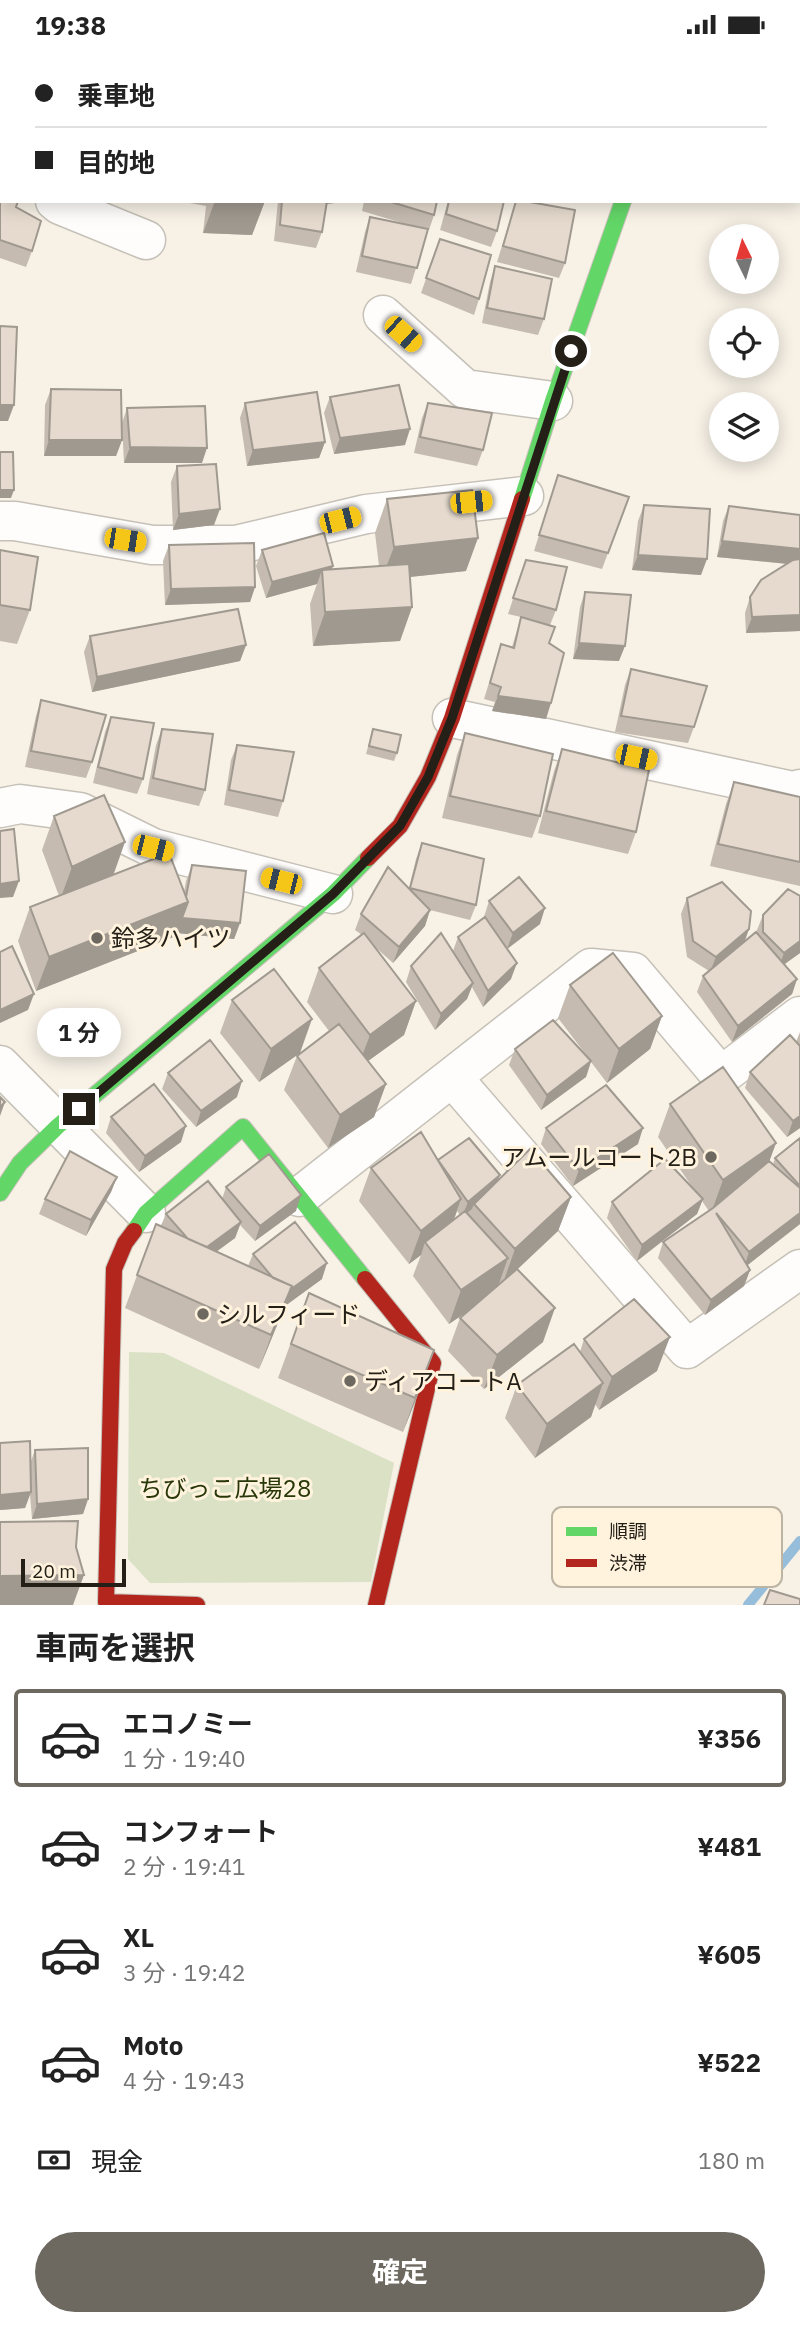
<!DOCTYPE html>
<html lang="ja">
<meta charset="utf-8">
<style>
body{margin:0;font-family:"IBM Plex Sans","Noto Sans JP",sans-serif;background:#f2f2f2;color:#222;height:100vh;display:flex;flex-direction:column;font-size:26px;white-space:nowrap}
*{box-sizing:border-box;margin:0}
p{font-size:23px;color:#767676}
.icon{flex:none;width:38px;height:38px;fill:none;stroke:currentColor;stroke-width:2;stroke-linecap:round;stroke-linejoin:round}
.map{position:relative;height:1556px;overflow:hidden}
.panel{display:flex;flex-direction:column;background:#fff;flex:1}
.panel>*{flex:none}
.banner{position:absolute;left:0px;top:0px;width:802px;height:154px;box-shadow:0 4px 18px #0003;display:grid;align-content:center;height:154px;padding:0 35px;background:#fff}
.needle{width:46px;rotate:355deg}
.buttons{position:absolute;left:709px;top:175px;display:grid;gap:14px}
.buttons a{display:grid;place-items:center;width:70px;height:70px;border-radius:50%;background:#fff;box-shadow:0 4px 18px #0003;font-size:35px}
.scale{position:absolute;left:21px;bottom:18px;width:105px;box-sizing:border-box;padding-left:7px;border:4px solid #242018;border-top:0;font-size:19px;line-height:24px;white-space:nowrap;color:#242018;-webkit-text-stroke:5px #fff3de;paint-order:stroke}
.end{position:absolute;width:32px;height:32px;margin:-16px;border:9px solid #242018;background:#fff;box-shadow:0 0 0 4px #fff}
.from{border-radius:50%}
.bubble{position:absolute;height:49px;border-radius:24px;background:#fff;box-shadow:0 4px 18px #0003;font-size:23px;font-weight:700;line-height:49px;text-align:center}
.car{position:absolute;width:21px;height:42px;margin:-21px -10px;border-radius:9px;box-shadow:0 0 5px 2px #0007;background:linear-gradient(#f5c518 24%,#345 0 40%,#f5c518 0 76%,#345 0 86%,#f5c518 0)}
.banner b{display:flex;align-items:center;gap:24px;height:66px;font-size:26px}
.banner b+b{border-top:2px solid #e0e0e0}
.banner i{width:18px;height:18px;background:#222}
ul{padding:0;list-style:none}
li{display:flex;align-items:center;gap:21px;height:98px;margin:0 14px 10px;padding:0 21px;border:4px solid transparent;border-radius:7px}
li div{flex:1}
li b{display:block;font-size:26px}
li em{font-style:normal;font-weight:700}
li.current{border-color:#6e6960}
li>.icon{width:63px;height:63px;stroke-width:1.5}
h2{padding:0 35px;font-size:32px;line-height:84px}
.pay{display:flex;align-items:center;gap:18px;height:77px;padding:0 35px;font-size:26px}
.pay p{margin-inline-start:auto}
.button{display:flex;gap:14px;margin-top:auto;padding:14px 35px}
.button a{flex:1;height:80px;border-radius:42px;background:#6e6960;color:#fff;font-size:28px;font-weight:700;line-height:80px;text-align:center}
.status{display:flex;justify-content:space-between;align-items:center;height:49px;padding:0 35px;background:#fff;direction:ltr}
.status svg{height:19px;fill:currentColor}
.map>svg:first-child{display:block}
.green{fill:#dae1c4}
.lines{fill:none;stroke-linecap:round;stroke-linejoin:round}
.stream{stroke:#96beda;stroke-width:10}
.street-casing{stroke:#c6c1b8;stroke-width:41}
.fast-casing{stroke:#c6c1b8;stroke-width:18}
.jam-casing{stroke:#c6c1b8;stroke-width:18}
.street{stroke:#fefdfb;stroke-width:38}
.fast{stroke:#63d668;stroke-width:16}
.jam{stroke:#b3261e;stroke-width:16}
.wall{fill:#c5bbb0;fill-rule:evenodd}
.shaded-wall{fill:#a09990}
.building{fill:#e5dacd;stroke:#a09990;stroke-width:2}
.route{stroke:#242018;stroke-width:9}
.poi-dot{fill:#6e6960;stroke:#fff3de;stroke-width:2.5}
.labels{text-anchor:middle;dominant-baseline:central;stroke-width:6;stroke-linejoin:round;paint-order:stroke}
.poi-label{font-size:24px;fill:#242018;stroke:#fff3de;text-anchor:start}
.park-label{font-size:24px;fill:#273707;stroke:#fff3de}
.key{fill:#fff3de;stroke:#bdb4a3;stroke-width:2}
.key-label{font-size:19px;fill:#242018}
</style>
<div class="status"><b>19:38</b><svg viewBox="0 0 49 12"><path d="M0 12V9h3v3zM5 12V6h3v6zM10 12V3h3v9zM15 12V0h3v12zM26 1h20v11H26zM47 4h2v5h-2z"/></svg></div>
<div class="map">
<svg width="800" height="1556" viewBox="0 0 800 1556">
<rect width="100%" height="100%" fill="#f7f1e6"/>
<!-- green -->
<path class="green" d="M 129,1303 L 164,1304 L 394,1414 L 371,1533 L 150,1534 L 128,1510 Z"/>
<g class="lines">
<!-- stream -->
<path class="stream" d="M 748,1556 L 800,1492"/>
<!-- street casing -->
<g class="street-casing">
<path id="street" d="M 10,0 L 13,2
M 334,2 L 335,0
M 636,2 L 636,0
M 0,105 L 2,106
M 55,152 L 60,156 L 146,191
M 383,266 L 465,340 L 553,352
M 0,472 L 15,472 L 152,496 L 236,496 L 366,465 L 524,447
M 452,669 L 793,742 L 800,740
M 0,759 L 20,755 L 80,763 L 153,799 L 333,845
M 0,1016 L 146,1164
M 452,1028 L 687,1300 L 800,1220
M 299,1148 L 591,919 L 633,923 L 721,1027 L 800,967"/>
</g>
<!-- fast casing -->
<g class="fast-casing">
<path id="fast" d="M 522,450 L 553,352 L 623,152
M 0,1144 L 20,1114 L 58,1077 L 333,845 L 368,809
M 134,1182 L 146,1164 L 243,1078 L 365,1230"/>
</g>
<!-- jam casing -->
<g class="jam-casing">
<path id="jam" d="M 368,809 L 400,777 L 428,728 L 452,669 L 522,450
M 134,1182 L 125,1194 L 114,1220 L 106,1553 L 197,1556
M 365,1230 L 433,1314 L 376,1556"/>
</g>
<!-- street -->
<use href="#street" class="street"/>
<!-- fast -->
<use href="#fast" class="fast"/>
<!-- jam -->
<use href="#jam" class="jam"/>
</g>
<!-- wall -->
<path class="wall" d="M 154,0 L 196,0 L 194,2 L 157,2 Z
M 361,0 L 430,0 L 429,2 L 360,2 Z
M 651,0 L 710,0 L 709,2 L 651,2 Z
M 720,0 L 800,0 L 800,30 L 800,2 L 720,2 Z
M 0,130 L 16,158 L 32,202 L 26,218 L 0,209 Z
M 179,152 L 265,152 L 252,186 L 203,184 L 206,157 Z
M 278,152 L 344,152 L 343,153 L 327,155 L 322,183 L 316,199 L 274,192 Z
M 364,152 L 437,152 L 434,166 L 429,181 L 428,181 L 411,235 L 356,223 L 365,183 L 370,168 L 409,176 L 362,162 Z
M 448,152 L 504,152 L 497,182 L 491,198 L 440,181 Z
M 516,152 L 565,214 L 559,229 L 497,213 Z
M 440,190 L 479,250 L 474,266 L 421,244 Z
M 495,217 L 544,270 L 538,286 L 482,274 L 490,233 Z
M 51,340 L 122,391 L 116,407 L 44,407 L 45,356 Z
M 330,348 L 405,396 L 334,405 L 324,364 Z
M 245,354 L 325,393 L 319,409 L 247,417 L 240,369 Z
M 428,354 L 483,401 L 477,417 L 414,404 L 422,369 Z
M 127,359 L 202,414 L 124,414 L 122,374 Z
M 177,417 L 214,476 L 173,481 L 171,433 Z
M 558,426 L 629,448 L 602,520 L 534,502 Z
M 387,450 L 466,522 L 410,528 L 412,558 L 400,592 L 313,597 L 310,555 L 317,535 L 266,549 L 256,517 L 262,501 L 332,520 L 379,517 L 375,484 Z
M 644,456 L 701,526 L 632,521 L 638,472 Z
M 729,457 L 800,466 L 800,582 L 746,584 L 745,564 L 750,548 L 787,515 L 717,508 L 723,472 Z
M 169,496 L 255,538 L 250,553 L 165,556 L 163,512 Z
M 0,501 L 30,561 L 17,595 L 0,592 Z
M 526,511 L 556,561 L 550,576 L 546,670 L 492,662 L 495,653 L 484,650 L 501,595 L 512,598 L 521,568 L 508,565 Z
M 585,543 L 619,612 L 573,610 L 580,558 Z
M 90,587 L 246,596 L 240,612 L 92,643 L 84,603 Z
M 631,620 L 694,678 L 688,694 L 615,683 L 625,636 Z
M 41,651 L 92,713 L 86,729 L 25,718 L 36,667 Z
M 111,668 L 143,730 L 137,745 L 93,734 L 105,683 Z
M 162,680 L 205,741 L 199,757 L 147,745 L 156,696 Z
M 373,680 L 397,704 L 394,712 L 366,705 Z
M 465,684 L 540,767 L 532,789 L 442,769 L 457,706 Z
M 237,696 L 283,752 L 278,768 L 224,756 L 231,711 Z
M 562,700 L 636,783 L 628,805 L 538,784 L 554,722 Z
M 734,733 L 800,748 L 800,837 L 710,817 L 726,755 Z
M 54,767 L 113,826 L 184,843 L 186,832 L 192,816 L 240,874 L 234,890 L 177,884 L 176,887 L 36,942 L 18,892 L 30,858 L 59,847 L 42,801 Z
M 422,794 L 476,856 L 470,871 L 430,861 L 425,877 L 393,914 L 374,897 L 416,952 L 404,986 L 368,1012 L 386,1035 L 374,1068 L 328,1099 L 284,1041 L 297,1007 L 329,982 L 307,953 L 319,919 L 362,886 L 355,881 L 361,865 L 409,839 L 416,810 Z
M 800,847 L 800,904 L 784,915 L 797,930 L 792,945 L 732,993 L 697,943 L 703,927 L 709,922 L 687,908 L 681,865 L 687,849 L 749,880 L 745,892 L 757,884 L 757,881 L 763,866 Z
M 489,852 L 540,875 L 507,900 L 495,883 L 511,930 L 483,958 L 472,938 L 467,950 L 435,981 L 406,933 L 411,917 L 453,902 L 458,888 L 484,868 Z
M 570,936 L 662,967 L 650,1000 L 607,1034 L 591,1013 L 586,1028 L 541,1061 L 509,1016 L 515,1000 L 587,1007 L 558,969 Z
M 232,951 L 300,1004 L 259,1033 L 220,984 Z
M 800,983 L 800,1079 L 787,1088 L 745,1039 L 750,1023 L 796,993 Z
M 168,1024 L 237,1048 L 196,1078 L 162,1040 Z
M 670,1055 L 776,1094 L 769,1112 L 773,1115 L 775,1109 L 800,1089 L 800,1175 L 747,1216 L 750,1221 L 744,1237 L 705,1266 L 658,1209 L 663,1193 L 709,1162 L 702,1152 L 697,1165 L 637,1212 L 607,1169 L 612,1153 L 695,1142 L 658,1088 Z
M 111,1068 L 181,1093 L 139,1123 L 106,1084 Z
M 546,1079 L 638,1095 L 573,1137 L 541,1095 Z
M 438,1111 L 500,1126 L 498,1131 L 571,1148 L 558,1182 L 517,1220 L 543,1293 L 484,1340 L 448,1302 L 460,1269 L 469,1261 L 449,1275 L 413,1227 L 421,1206 L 409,1215 L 359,1152 L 371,1119 ZM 457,1162 L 460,1166 L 454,1171 Z
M 117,1128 L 111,1143 L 86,1187 L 39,1165 L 45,1150 Z
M 226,1138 L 296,1162 L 255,1192 L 240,1176 L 235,1189 L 216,1203 L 248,1217 L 253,1205 L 322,1230 L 285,1257 L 259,1320 L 125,1259 L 156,1175 L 161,1177 L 166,1165 L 222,1150 Z
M 309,1244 L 422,1335 L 403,1383 L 278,1329 Z
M 584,1290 L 657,1322 L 599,1361 L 595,1355 L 591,1368 L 535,1409 L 505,1369 L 517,1336 L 580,1303 Z
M 0,1394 L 31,1412 L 35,1401 L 88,1450 L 83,1465 L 32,1470 L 30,1445 L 25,1459 L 0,1461 Z"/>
<!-- shaded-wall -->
<path class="shaded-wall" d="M 215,152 L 265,152 L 252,186 L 203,184 Z
M 325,152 L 344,152 L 343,153 L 324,155 Z
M 0,356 L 14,356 L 8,372 L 0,372 Z
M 410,380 L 405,396 L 334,405 L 340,389 Z
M 49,391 L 122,391 L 116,407 L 44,407 Z
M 325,393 L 319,409 L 247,417 L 253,401 Z
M 130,398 L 207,399 L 202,414 L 124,414 Z
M 0,441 L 14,441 L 11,449 L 0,449 Z
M 220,460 L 214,476 L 173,481 L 179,465 Z
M 478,489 L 466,522 L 381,531 L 394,498 Z
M 722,492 L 800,500 L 800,516 L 717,508 Z
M 638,506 L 707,510 L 701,526 L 632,521 Z
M 333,517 L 327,533 L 322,521 L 317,535 L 266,549 L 272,533 Z
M 255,538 L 250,553 L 165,556 L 171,540 Z
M 412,558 L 400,592 L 313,597 L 325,563 Z
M 800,566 L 800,582 L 746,584 L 752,568 Z
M 579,594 L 625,597 L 619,612 L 573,610 Z
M 246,596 L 240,612 L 92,643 L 97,628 Z
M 498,647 L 551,654 L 546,670 L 492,662 Z
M 125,793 L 113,827 L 60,851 L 72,818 Z
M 19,832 L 13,848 L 0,849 L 0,835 Z
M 188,853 L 240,874 L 234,890 L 177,884 L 176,887 L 36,942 L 49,908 Z
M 545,859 L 540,875 L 507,900 L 513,884 Z
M 430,861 L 425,877 L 393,914 L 399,898 Z
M 749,880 L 743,896 L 710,923 L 716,908 Z
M 800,892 L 800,904 L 778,920 L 784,904 Z
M 517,914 L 511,930 L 483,958 L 488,942 Z
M 797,930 L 792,945 L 732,993 L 738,977 Z
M 473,934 L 467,950 L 435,981 L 441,965 Z
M 34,945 L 28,961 L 0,974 L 0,961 Z
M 416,952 L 404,986 L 357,1020 L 370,986 Z
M 662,967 L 650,1000 L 607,1034 L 619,1000 Z
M 312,970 L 300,1004 L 259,1033 L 271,1000 Z
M 591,1012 L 586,1028 L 541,1061 L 547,1046 Z
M 242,1032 L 237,1048 L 196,1078 L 201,1062 Z
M 386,1035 L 374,1068 L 328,1099 L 340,1066 Z
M 5,1053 L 0,1067 L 0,1058 Z
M 800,1067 L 800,1079 L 787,1088 L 793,1072 Z
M 186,1077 L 181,1093 L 139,1123 L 145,1107 Z
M 643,1079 L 638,1095 L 573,1137 L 579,1121 Z
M 776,1094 L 764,1127 L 711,1164 L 723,1131 Z
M 500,1126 L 494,1142 L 474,1155 L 472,1160 L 462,1168 L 468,1153 Z
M 117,1128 L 111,1143 L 86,1187 L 91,1171 Z
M 301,1146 L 296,1162 L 255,1192 L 260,1177 Z
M 571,1148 L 558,1182 L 503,1234 L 515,1200 Z
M 461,1150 L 449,1184 L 425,1193 L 421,1206 L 409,1215 L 421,1182 Z
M 703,1150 L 697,1165 L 637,1212 L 642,1196 Z
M 800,1164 L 800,1175 L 744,1219 L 749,1203 Z
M 241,1173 L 235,1189 L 194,1219 L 200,1203 Z
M 508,1209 L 496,1243 L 449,1275 L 461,1241 Z
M 327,1214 L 322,1230 L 285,1257 L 259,1320 L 287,1244 Z
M 750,1221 L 744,1237 L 705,1266 L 711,1251 Z
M 555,1259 L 543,1293 L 484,1340 L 497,1306 Z
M 670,1288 L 657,1322 L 599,1361 L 612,1328 Z
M 434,1301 L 422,1335 L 403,1383 L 415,1349 Z
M 603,1334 L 591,1368 L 535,1409 L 547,1375 Z
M 31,1443 L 25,1459 L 0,1461 L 0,1446 Z
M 88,1450 L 83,1465 L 32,1470 L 37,1455 Z
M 84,1526 L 73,1556 L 0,1556 L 0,1527 Z"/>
<!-- building -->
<path class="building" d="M 378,0 L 430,0 L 429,2 L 385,2 Z
M 439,0 L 500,0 L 499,2 L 438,2 Z
M 673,0 L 710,0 L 709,2 L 678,2 Z
M 0,130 L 2,130 L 2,152 L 18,152 L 16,158 L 41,172 L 32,202 L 0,191 Z
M 282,152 L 327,152 L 322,183 L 280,176 Z
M 388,152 L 437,152 L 434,166 Z
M 449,152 L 504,152 L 497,182 L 446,165 Z
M 516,152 L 524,152 L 575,161 L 565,214 L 503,197 Z
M 370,168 L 428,180 L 417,219 L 362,207 Z
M 440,190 L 491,206 L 479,250 L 426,229 Z
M 495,217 L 552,230 L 544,270 L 487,259 Z
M 0,277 L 17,278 L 14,356 L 0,356 Z
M 399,336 L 410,380 L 340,389 L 330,348 Z
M 51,340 L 121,341 L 122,391 L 49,391 Z
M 317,343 L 325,393 L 253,401 L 245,354 Z
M 428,354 L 492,364 L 483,401 L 420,388 Z
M 205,357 L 207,399 L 130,398 L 127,359 Z
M 0,403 L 13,403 L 14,441 L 0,441 Z
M 216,415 L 220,460 L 179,465 L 177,417 Z
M 558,426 L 629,448 L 608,504 L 539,486 Z
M 472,441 L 478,489 L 394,498 L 387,450 Z
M 644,456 L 710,460 L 707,510 L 638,506 Z
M 729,457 L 800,466 L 800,500 L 722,492 Z
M 324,484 L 333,517 L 272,533 L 262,501 Z
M 254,494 L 255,538 L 171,540 L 169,496 Z
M 0,501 L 38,508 L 30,561 L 0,556 Z
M 800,510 L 800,566 L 752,568 L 750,548 L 761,531 L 793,511 Z
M 526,511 L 567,518 L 556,561 L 513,549 Z
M 409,515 L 412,558 L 325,563 L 322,521 Z
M 585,543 L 631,546 L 625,597 L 579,594 Z
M 238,560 L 246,596 L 97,628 L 90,587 Z
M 521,568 L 555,578 L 549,594 L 564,604 L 551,654 L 498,647 L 501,638 L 490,634 L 501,595 L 514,599 Z
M 631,620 L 707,637 L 694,678 L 621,667 Z
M 41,651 L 106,666 L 92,713 L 31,702 Z
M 111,668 L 154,674 L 143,730 L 98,718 Z
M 162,680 L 213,685 L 205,741 L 153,729 Z
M 373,680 L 401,686 L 397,704 L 369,697 Z
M 465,684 L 553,705 L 540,767 L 450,747 Z
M 237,696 L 294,703 L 283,752 L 229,741 Z
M 562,700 L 649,721 L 636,783 L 546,762 Z
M 734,733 L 800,748 L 800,813 L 718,795 Z
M 104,746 L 125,793 L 72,818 L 54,767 Z
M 14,780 L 19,832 L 0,835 L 0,782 Z
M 422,794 L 484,810 L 476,856 L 410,839 Z
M 169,804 L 188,853 L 49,908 L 30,858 Z
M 192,816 L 246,822 L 240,874 L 182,869 L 188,853 L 186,848 Z
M 388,818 L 430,861 L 399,898 L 361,865 Z
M 519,828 L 545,859 L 513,884 L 489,852 Z
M 722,833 L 751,862 L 749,880 L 716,908 L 693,892 L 687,849 Z
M 788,840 L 800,847 L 800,892 L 784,904 L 763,883 L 763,866 Z
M 485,868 L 517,914 L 488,942 L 458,888 Z
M 756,883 L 797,930 L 738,977 L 703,927 Z
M 364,884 L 416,952 L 370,986 L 319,919 Z
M 441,884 L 473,934 L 441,965 L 411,917 Z
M 12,897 L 34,945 L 0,961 L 0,903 Z
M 613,904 L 662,967 L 619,1000 L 570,936 Z
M 274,920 L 312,970 L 271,1000 L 232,951 Z
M 553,971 L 591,1012 L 547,1046 L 515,1000 Z
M 339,975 L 386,1035 L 340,1066 L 297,1007 Z
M 790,986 L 800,997 L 800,1067 L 793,1072 L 750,1023 Z
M 210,991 L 242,1032 L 201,1062 L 168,1024 Z
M 723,1018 L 776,1094 L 723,1131 L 670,1055 Z
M 154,1035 L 186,1077 L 145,1107 L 111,1068 Z
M 606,1036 L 643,1079 L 579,1121 L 546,1079 Z
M 0,1048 L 5,1053 L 0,1058 Z
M 421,1083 L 461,1150 L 421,1182 L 371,1119 Z
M 469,1089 L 500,1126 L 468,1153 L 438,1111 Z
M 800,1089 L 800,1137 L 775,1109 Z
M 530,1100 L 571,1148 L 515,1200 L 474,1155 Z
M 70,1102 L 117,1128 L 91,1171 L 45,1150 Z
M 269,1105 L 301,1146 L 260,1177 L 226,1138 Z
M 665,1110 L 703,1150 L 642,1196 L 612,1153 Z
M 769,1112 L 800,1139 L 800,1164 L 749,1203 L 716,1164 L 750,1221 L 711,1251 L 663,1193 L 713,1159 Z
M 208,1132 L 241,1173 L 207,1198 L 188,1190 L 166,1165 Z
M 465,1162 L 508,1209 L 461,1241 L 425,1193 Z
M 295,1173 L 327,1214 L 290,1241 L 292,1237 L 273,1229 L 253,1205 Z
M 156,1175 L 292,1237 L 271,1286 L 137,1226 Z
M 517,1220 L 555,1259 L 497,1306 L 460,1269 Z
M 309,1244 L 434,1301 L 415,1349 L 291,1295 Z
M 634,1250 L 670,1288 L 612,1328 L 584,1290 Z
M 574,1295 L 603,1334 L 547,1375 L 517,1336 Z
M 30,1392 L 31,1443 L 0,1446 L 0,1394 Z
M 88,1399 L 88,1450 L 37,1455 L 35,1401 Z
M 78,1472 L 76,1498 L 84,1526 L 0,1527 L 0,1473 Z
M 770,1541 L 800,1550 L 800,1556 L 764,1556 Z"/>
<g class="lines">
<!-- route -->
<path class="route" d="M 79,1060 L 333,845 L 400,777 L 428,728 L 452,669 L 571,302"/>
</g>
<!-- markers -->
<g class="poi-dot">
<circle cx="97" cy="889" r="7"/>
<circle cx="711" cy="1108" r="7"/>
<circle cx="203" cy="1265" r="7"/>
<circle cx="350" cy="1332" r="7"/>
</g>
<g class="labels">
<!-- poi labels -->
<g class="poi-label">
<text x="111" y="889">鈴多ハイツ</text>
<text x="697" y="1108" text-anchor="end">アムールコート2B</text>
<text x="217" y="1265">シルフィード</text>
<text x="364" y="1332">ディアコートA</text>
</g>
<!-- park labels -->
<g class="park-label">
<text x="225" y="1439">ちびっこ広場28</text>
</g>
</g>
<!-- legend -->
<rect x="552" y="1458" width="230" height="80" rx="10" class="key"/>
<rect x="566" y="1478" width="31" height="9" fill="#63d668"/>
<rect x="566" y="1510" width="31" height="8" fill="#b3261e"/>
<g class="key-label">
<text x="609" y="1489">順調</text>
<text x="609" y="1521">渋滞</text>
</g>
</svg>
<div class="buttons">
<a><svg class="needle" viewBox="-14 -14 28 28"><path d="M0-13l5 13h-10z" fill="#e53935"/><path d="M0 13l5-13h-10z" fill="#767676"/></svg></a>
<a><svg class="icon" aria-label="locate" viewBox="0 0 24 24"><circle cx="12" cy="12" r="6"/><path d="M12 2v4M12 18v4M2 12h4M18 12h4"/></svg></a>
<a><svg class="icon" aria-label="layers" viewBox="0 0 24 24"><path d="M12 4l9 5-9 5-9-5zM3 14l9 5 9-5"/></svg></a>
</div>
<div class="scale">20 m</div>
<i class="end from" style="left:571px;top:302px"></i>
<i class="end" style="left:79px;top:1060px"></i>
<div class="bubble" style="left:37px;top:959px;width:84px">1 分</div>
<i class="car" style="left:403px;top:285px;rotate:132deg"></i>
<i class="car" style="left:471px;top:453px;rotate:84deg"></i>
<i class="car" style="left:340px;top:471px;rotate:76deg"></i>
<i class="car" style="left:125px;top:491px;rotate:99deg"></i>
<i class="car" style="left:636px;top:708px;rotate:102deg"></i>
<i class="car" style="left:153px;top:799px;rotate:104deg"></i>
<i class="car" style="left:281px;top:832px;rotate:284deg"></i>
<div class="banner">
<b><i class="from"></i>乗車地</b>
<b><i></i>目的地</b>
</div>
</div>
<section class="panel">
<h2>車両を選択</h2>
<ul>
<li class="current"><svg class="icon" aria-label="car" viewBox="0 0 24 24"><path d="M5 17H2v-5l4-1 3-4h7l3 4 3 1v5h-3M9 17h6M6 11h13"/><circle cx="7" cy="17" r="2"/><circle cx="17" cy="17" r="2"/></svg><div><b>エコノミー</b><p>1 分 · 19:40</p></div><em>¥356</em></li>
<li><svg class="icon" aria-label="car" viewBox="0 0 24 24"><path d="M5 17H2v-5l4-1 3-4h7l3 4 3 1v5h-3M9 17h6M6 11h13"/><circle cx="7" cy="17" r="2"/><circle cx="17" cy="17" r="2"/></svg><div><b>コンフォート</b><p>2 分 · 19:41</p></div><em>¥481</em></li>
<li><svg class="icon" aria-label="car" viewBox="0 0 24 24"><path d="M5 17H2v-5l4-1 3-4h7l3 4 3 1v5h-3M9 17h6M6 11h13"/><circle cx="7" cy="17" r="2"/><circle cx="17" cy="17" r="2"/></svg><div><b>XL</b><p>3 分 · 19:42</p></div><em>¥605</em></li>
<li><svg class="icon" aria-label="car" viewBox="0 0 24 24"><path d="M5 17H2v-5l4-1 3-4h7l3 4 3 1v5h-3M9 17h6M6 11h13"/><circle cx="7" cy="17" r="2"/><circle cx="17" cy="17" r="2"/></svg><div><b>Moto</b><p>4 分 · 19:43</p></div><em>¥522</em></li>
</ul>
<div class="pay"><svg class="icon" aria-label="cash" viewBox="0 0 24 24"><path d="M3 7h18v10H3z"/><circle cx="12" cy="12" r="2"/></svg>現金<p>180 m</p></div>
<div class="button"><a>確定</a></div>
</section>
